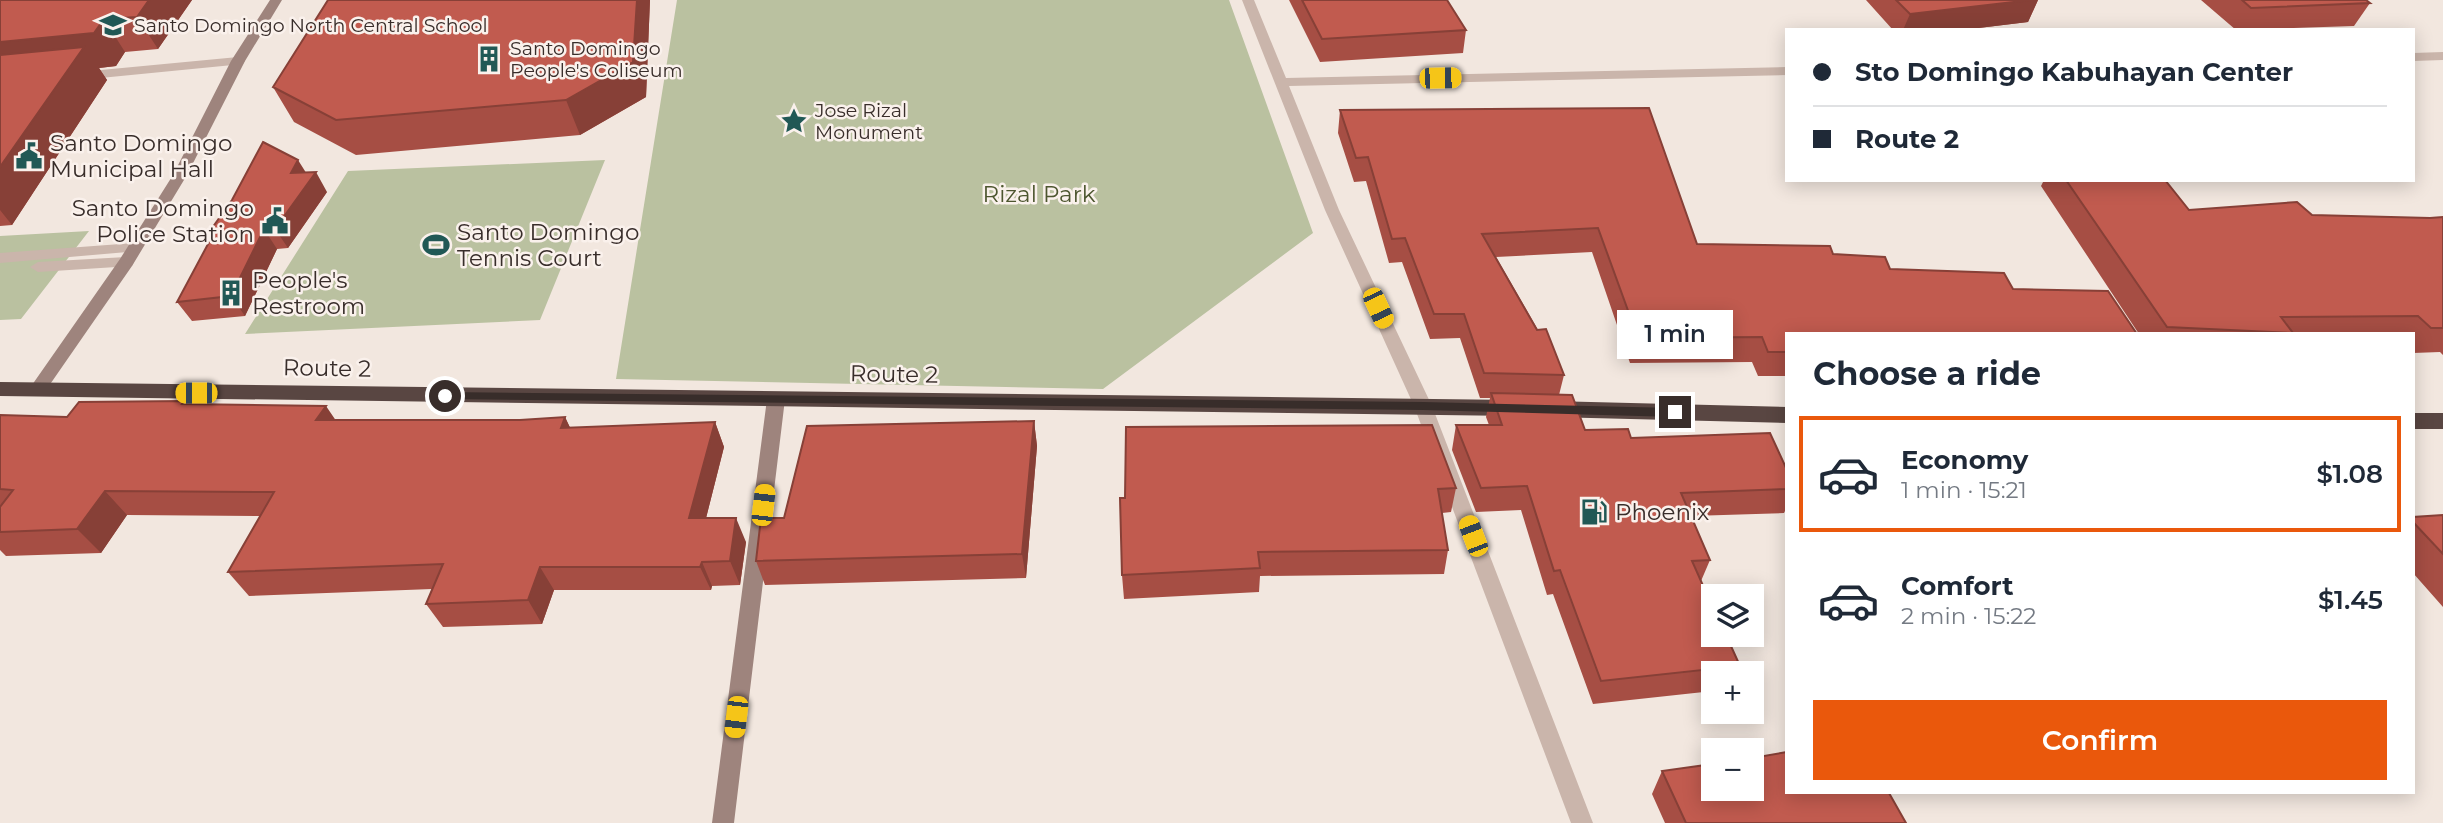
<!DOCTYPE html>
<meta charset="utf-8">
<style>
body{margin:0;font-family:Montserrat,sans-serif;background:#f6f6f7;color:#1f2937;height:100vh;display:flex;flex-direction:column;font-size:26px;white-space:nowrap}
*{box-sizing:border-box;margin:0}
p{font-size:23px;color:#747a83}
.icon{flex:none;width:38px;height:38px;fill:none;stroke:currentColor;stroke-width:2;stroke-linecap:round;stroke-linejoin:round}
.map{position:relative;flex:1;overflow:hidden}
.details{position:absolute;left:1785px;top:332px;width:630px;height:462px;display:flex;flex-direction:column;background:#fff;border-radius:0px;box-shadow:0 4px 18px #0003}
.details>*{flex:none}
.banner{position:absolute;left:1785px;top:28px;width:630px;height:154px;border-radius:0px;box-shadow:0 4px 18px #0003;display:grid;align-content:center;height:154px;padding:0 28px;background:#fff}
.controls{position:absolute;left:1701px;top:584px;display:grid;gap:14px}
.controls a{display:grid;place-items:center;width:63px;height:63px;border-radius:0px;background:#fff;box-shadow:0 4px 18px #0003;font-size:35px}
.end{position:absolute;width:32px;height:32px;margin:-16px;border:9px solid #382d2a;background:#fff;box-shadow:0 0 0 4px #fff}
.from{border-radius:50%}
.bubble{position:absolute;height:49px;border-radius:0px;background:#fff;box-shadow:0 4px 18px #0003;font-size:23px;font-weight:600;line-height:49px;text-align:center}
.car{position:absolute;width:21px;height:42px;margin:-21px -10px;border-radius:9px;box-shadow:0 0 5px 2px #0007;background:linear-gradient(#f5c518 24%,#345 0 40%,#f5c518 0 76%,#345 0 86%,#f5c518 0)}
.banner b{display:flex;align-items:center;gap:24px;height:66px;font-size:26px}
.banner b+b{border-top:2px solid #e0e1e3}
.banner i{width:18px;height:18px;background:#1f2937}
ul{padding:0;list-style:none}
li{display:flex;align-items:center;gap:21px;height:116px;margin:0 14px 10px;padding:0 14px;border:4px solid transparent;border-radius:0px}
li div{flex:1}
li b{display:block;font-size:26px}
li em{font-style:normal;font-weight:600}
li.on{border-color:#ea580c}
li>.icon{width:63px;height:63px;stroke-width:1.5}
h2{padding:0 28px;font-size:32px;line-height:84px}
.cta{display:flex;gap:14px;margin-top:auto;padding:14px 28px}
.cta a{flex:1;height:80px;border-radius:0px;background:#ea580c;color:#fff;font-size:28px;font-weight:600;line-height:80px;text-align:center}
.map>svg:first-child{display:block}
.green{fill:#bac1a0}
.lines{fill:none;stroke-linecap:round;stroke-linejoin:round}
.street{fill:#cab5ab;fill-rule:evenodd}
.secondary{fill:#9e847d;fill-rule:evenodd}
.highway{fill:#594642;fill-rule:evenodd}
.wall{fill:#a64e44}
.shaded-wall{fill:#874037}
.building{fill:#c15b4f;stroke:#874037;stroke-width:2}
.route{fill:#382d2a}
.labels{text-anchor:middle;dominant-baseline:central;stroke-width:5;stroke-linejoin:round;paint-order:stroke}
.far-poi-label{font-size:19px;fill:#382d2a;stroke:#faf1ec;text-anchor:start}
.poi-label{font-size:23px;fill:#382d2a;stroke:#faf1ec;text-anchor:start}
.park-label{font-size:23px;fill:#4d562f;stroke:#faf1ec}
.street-label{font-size:23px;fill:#382d2a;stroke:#faf1ec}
</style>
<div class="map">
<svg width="2443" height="823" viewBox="0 0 2443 823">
<rect width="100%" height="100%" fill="#f2e7df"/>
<!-- green -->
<path class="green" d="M 677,0 L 1229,0 L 1313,233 L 1103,389 L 616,379 Z
M 605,160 L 540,320 L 245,334 L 348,171 Z
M 89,231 L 21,319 L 0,320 L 0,236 Z"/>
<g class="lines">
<!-- street -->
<path class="street" d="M 1242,0 L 1254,0 L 1286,78 L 1787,67 L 1787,75 L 1289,86 L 1339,210 L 1432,406 L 1593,823 L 1571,823 L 1414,406 L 1325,210 Z
M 2443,52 L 2443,60 L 2413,61 L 2413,53 Z
M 238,57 L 245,61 L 243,64 L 80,80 L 73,76 L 80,72 Z
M 134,243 L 139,245 L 142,248 L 139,251 L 0,263 L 0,253 Z
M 126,257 L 134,262 L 132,266 L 38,272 L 30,267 L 38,262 Z"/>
<!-- secondary -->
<path class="secondary" d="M 270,0 L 282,0 L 245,61 L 187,175 L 132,266 L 44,393 L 32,393 L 29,389 L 32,385 L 120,259 L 173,175 L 231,61 Z
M 776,393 L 785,399 L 734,823 L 712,823 L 767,399 Z"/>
<!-- highway -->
<path class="highway" d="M 0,382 L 1515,400 L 1522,403 L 1525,408 L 1522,413 L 1515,416 L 0,396 Z
M 1551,401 L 1787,407 L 1787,423 L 1551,417 L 1544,414 L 1541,409 L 1544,404 Z
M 2413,413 L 2443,413 L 2443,429 L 2413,429 Z"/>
</g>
<!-- wall -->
<path class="wall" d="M 0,0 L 192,0 L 158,49 L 125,52 L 116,66 L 99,68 L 107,80 L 12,225 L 0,226 Z
M 328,0 L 650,0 L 646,97 L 580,135 L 356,155 L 294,122 L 273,87 Z
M 1289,0 L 1447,0 L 1466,30 L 1463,53 L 1320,62 Z
M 1866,0 L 2038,0 L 2028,22 L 1962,30 L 1893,30 Z
M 2201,0 L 2366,0 L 2370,3 L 2354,26 L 2236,30 Z
M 1340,110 L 1697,244 L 1787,334 L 1787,376 L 1758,376 L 1752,362 L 1630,363 L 1592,252 L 1496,257 L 1564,375 L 1559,395 L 1585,430 L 1631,438 L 1787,470 L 1787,507 L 1784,513 L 1691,516 L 1710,560 L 1701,581 L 1740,666 L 1736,674 L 1713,674 L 1713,691 L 1593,704 L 1553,594 L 1547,595 L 1521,510 L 1476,512 L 1452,450 L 1456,425 L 1489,425 L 1486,417 L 1490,398 L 1480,398 L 1460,338 L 1430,339 L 1402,262 L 1389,263 L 1366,181 L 1354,182 L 1338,133 Z
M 2044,180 L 2165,180 L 2189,210 L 2312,215 L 2430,218 L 2443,217 L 2443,355 L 2440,352 L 2413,353 L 2413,334 L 2139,334 L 2041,186 Z
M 327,192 L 288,248 L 277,249 L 245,316 L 192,321 L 177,302 L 213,235 L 210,231 Z
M 186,404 L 335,420 L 520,420 L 565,417 L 570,428 L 715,422 L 724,447 L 706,518 L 746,542 L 740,585 L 712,586 L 711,590 L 554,590 L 542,624 L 443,627 L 426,604 L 432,589 L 249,596 L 228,572 L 261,516 L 127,515 L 101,553 L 6,556 L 0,550 L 0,415 L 67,417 Z
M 1034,421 L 1037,446 L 1026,578 L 765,585 L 756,561 L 784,518 Z
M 1456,488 L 1451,512 L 1442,513 L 1448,550 L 1444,574 L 1260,576 L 1259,592 L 1124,599 L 1122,575 L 1120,498 Z
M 2443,515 L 2443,607 L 2413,573 L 2413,517 Z
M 1662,771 L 1906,823 L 1665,823 L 1652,794 Z"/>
<!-- shaded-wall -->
<path class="shaded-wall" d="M 149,0 L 192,0 L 158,49 L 137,17 Z
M 637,0 L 650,0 L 646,97 L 580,135 L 566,100 Z
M 2031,0 L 2038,0 L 2028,22 L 1962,30 L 1903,30 L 1910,14 Z
M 104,19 L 125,52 L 116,66 L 99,68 L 107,80 L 12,225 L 0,210 L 0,42 Z
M 298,160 L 310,179 L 316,172 L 327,192 L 288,248 L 275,229 L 291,173 Z
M 264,229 L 277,249 L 245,316 L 231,296 Z
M 326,406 L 343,431 L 316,420 Z
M 565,417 L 577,442 L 561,428 Z
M 1034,421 L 1037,446 L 1026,578 L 1022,554 Z
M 715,422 L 724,447 L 700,542 L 689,518 Z
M 105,491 L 127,515 L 101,553 L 77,529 Z
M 736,518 L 746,542 L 740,585 L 730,561 Z
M 702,562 L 712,586 L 711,590 L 700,567 Z
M 540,567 L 554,590 L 542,624 L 528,600 Z"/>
<!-- building -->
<path class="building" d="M 0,0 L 149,0 L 137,17 L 104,19 L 94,33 L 0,42 Z
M 328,0 L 637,0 L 633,62 L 566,100 L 336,120 L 273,87 Z
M 1302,0 L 1447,0 L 1466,30 L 1322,39 Z
M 1896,0 L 2031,0 L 1910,14 Z
M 2242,0 L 2366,0 L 2370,3 L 2251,8 Z
M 84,47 L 0,167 L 0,55 Z
M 1649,108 L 1697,244 L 1830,246 L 1833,254 L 1885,257 L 1890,269 L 2004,273 L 2013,289 L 2108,291 L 2137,334 L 1787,334 L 1787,352 L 1768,352 L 1762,337 L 1638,338 L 1598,228 L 1482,234 L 1537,330 L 1546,329 L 1564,375 L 1484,373 L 1464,314 L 1434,314 L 1405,238 L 1392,239 L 1368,157 L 1356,158 L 1340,110 Z
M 263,142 L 298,160 L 291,173 L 316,172 L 275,229 L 264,229 L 231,296 L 177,302 L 215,231 L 210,231 L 232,200 Z
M 2066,180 L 2165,180 L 2189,210 L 2297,202 L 2312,215 L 2430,218 L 2443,217 L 2443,328 L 2431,328 L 2418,316 L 2281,317 L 2293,333 L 2167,327 Z
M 1491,393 L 1572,395 L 1585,430 L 1628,429 L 1631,438 L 1770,433 L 1787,470 L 1787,489 L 1681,493 L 1710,560 L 1692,561 L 1713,608 L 1713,635 L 1726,635 L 1740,666 L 1601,681 L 1560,570 L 1554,571 L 1527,486 L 1481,488 L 1456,425 L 1502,425 Z
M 184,401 L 182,404 L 326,406 L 316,420 L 520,420 L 565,417 L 561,428 L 715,422 L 689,518 L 736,518 L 730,561 L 702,562 L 700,567 L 540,567 L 528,600 L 426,604 L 443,564 L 228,572 L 274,492 L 105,491 L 77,529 L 0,532 L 0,507 L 13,490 L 0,489 L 0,415 L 67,417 L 79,402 Z
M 1034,421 L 1022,554 L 756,561 L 761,518 L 784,518 L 807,426 Z
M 1432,425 L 1456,488 L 1438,489 L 1448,550 L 1258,552 L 1260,568 L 1122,575 L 1120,498 L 1125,498 L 1126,427 Z
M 2443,515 L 2443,554 L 2413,522 L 2413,517 Z
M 1787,752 L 1787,793 L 1889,793 L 1906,823 L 1686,823 L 1662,771 L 1713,764 L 1713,789 L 1752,789 L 1752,758 Z"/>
<!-- route -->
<path class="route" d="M 445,392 L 1423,402 L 1675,408 L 1681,412 L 1675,417 L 1423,410 L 445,399 L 439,396 Z"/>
<!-- icons -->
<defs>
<g id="school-bare" transform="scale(2.1)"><path d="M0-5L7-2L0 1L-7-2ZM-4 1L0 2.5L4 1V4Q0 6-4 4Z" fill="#215855" stroke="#faf1ec" stroke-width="2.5" paint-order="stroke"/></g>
<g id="building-bare" transform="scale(2.1)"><path d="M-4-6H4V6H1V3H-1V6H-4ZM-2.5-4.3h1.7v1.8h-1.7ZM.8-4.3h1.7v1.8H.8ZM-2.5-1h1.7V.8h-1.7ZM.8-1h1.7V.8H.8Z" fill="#215855" stroke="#faf1ec" stroke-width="2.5" paint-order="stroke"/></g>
<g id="sight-bare" transform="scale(2.1)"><path d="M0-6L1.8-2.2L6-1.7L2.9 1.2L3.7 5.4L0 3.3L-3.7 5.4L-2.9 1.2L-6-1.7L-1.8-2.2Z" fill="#215855" stroke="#faf1ec" stroke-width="2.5" paint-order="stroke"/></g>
<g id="civic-bare" transform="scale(2.1)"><path d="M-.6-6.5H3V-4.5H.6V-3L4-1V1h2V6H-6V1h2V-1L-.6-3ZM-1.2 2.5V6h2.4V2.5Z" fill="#215855" stroke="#faf1ec" stroke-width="2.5" paint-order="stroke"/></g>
<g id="stadium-bare" transform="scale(2.1)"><path d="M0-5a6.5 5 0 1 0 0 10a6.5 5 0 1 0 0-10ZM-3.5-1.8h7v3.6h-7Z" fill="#215855" stroke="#faf1ec" stroke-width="2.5" paint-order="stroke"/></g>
<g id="fuel-bare" transform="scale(2.1)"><path d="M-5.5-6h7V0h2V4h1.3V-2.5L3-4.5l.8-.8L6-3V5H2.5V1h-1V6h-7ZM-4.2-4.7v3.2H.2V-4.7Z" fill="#215855" stroke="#faf1ec" stroke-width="2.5" paint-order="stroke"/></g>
</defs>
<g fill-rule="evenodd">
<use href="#school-bare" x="113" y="25"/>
<use href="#building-bare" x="489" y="59"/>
<use href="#sight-bare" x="794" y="121"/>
<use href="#civic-bare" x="29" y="156"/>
<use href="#civic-bare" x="275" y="221"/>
<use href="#stadium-bare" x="436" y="245"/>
<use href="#building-bare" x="231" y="293"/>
<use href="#fuel-bare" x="1594" y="512"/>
</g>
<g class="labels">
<!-- far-poi labels -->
<g class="far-poi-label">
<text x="134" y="25">Santo Domingo North Central School</text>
<text x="510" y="48">Santo Domingo<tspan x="510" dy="22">People's Coliseum</tspan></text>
<text x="815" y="110">Jose Rizal<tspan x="815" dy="22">Monument</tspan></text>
</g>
<!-- poi labels -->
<g class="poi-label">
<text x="50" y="143">Santo Domingo<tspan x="50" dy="26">Municipal Hall</tspan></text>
<text x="254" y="208" text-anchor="end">Santo Domingo<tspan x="254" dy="26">Police Station</tspan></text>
<text x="457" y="232">Santo Domingo<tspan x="457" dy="26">Tennis Court</tspan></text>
<text x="252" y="280">People's<tspan x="252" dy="26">Restroom</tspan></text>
<text x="1615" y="512">Phoenix</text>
</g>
<!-- park labels -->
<g class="park-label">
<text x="1039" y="194">Rizal Park</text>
</g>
<!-- street labels -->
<g class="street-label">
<text transform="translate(327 368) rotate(1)">Route 2</text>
<text transform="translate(894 374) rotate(1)">Route 2</text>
</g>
</g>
</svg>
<div class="controls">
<a><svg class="icon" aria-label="layers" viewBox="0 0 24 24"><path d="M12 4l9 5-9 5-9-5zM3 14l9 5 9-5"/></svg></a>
<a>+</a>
<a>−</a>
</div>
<i class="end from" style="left:445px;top:396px"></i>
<i class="end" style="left:1675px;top:412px"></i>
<div class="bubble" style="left:1617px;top:310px;width:116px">1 min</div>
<i class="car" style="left:1440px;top:78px;rotate:89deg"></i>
<i class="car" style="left:1378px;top:308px;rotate:155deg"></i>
<i class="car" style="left:196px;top:393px;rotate:270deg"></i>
<i class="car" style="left:763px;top:505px;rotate:7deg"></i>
<i class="car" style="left:1473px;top:536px;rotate:339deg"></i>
<i class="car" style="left:736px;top:717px;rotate:187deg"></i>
<div class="banner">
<b><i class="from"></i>Sto Domingo Kabuhayan Center</b>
<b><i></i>Route 2</b>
</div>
<section class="details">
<h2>Choose a ride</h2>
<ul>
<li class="on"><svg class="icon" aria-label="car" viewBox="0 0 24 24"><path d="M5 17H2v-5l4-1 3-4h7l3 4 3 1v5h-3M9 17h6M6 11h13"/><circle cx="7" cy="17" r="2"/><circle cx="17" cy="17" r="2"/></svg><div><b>Economy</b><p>1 min · 15:21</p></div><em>$1.08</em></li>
<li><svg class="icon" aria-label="car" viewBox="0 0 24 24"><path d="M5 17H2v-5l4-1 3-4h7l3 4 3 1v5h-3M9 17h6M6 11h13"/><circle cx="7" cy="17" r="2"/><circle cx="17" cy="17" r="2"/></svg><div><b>Comfort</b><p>2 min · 15:22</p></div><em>$1.45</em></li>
</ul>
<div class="cta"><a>Confirm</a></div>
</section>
</div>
